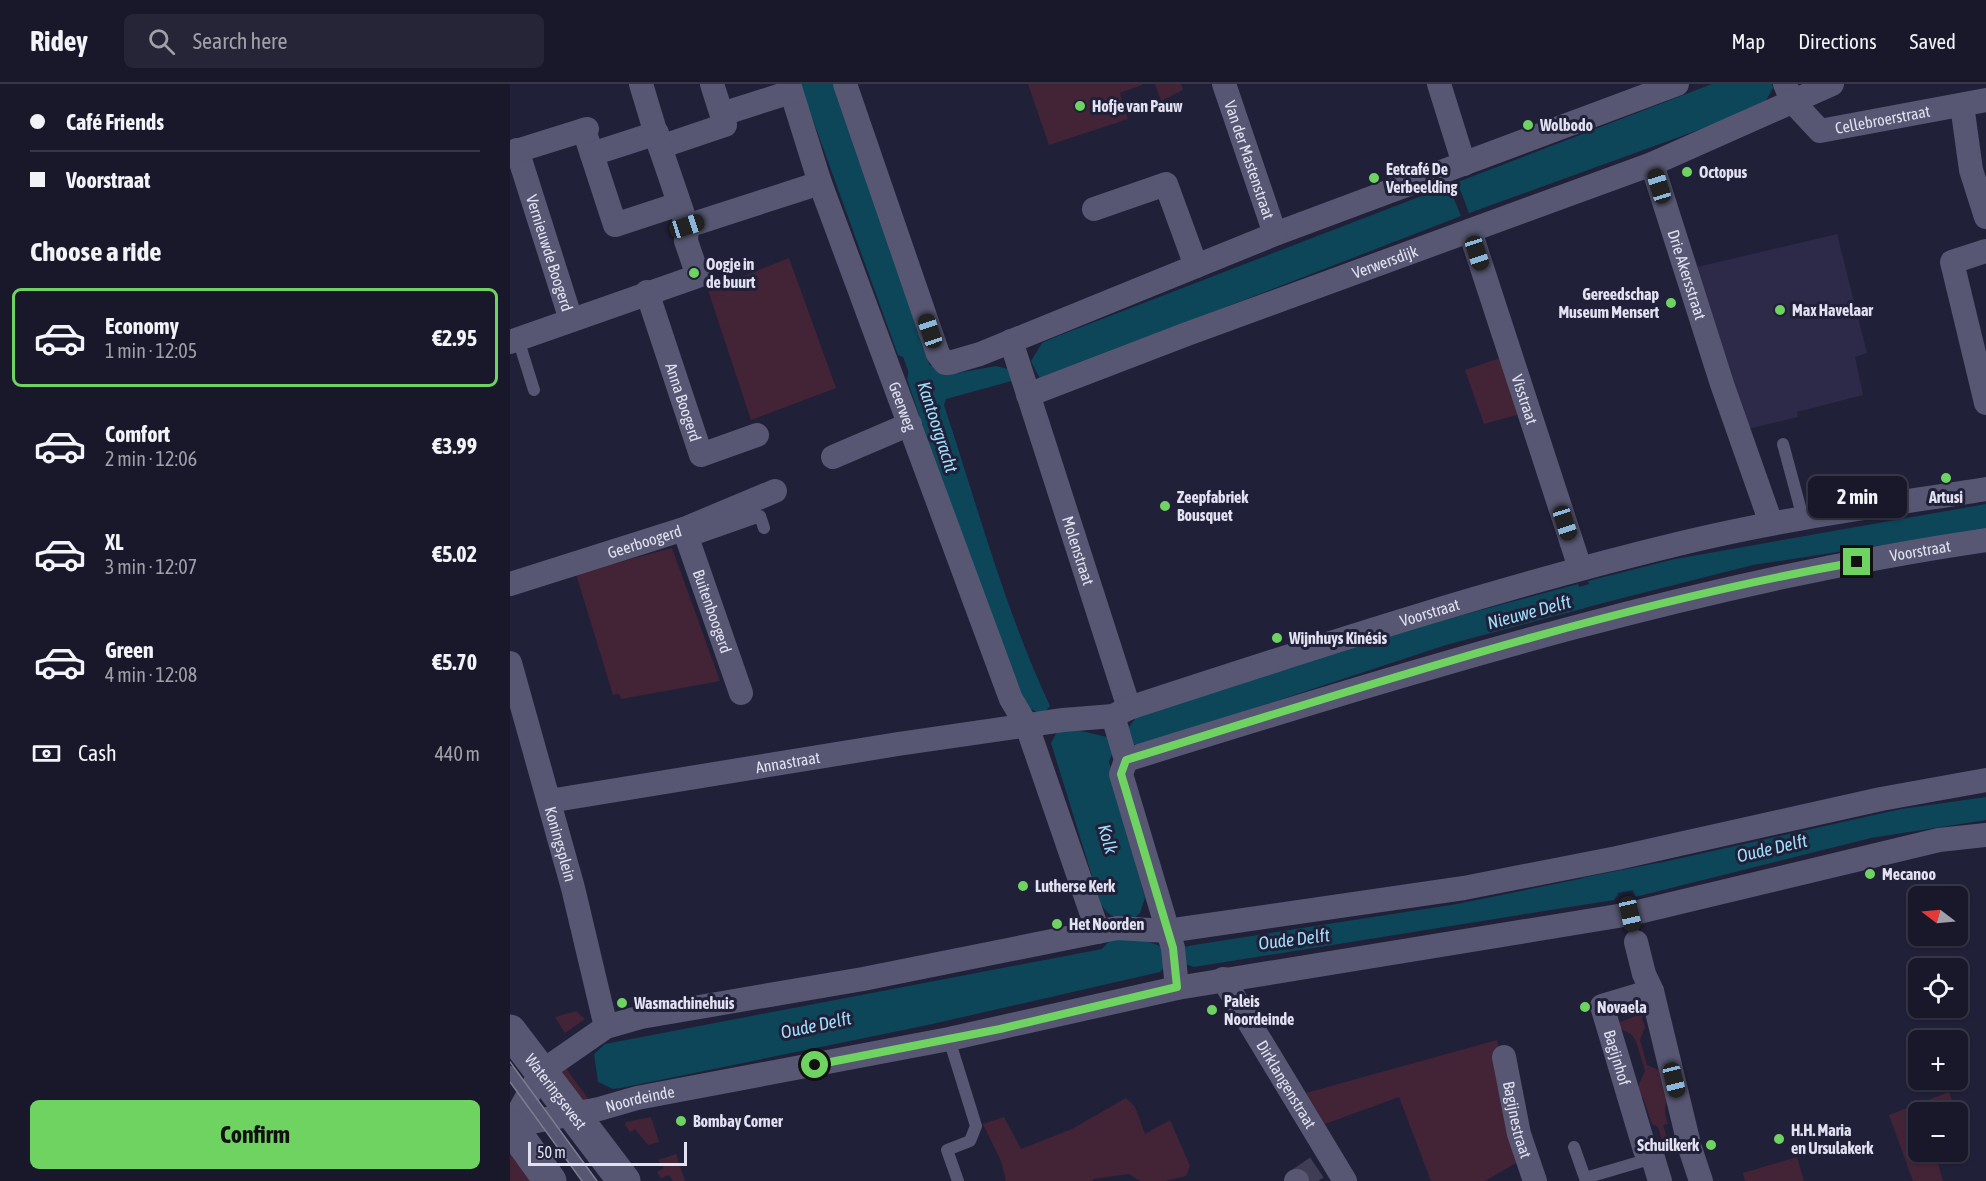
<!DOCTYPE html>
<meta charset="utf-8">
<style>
body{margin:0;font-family:"Asap Condensed",sans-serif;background:#262537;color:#f1f3f6;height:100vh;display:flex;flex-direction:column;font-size:22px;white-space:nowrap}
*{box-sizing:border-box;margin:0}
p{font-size:20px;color:#9fa0a9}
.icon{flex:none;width:33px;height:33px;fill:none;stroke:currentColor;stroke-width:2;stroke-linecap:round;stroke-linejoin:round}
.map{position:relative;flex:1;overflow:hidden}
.sheet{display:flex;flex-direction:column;background:#19182b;width:510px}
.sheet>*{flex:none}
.hud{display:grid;align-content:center;height:132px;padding:0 30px;background:#19182b}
.needle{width:39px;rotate:286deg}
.controls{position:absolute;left:1398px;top:802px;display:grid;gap:12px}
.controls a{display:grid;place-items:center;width:60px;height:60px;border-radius:9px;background:#19182b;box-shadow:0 2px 4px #0004,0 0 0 2px #373747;font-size:30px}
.scale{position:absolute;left:18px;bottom:15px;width:159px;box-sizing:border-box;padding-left:6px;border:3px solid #e1e1f2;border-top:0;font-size:16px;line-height:21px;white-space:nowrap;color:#e1e1f2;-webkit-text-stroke:4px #212039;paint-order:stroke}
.end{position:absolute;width:27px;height:27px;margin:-14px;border:8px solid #6ed361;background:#111;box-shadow:0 0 0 3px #111}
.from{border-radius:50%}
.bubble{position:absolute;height:42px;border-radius:9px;background:#19182b;box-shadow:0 2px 4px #0004,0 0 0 2px #373747;font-size:20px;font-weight:700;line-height:42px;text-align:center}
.car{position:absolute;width:18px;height:36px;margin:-18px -9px;border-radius:8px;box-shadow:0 0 4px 2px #0007;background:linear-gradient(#222 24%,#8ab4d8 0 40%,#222 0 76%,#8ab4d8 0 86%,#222 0)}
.hud b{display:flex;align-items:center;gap:21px;height:57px;font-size:22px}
.hud b+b{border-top:2px solid #373747}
.hud i{width:15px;height:15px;background:#f1f3f6}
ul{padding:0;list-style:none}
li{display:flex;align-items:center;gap:18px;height:99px;margin:0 12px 9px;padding:0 18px;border:3px solid transparent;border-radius:9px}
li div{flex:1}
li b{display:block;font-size:22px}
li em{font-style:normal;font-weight:700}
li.current{border-color:#6ed361}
li>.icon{width:54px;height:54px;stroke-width:1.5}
h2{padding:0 30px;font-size:27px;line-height:72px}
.pay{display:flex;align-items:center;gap:15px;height:66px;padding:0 30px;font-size:22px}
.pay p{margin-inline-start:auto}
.cta{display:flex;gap:12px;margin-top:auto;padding:12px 30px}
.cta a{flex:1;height:69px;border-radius:9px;background:#6ed361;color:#111;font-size:24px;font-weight:700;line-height:69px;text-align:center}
header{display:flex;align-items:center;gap:36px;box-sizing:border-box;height:84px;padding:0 30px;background:#19182b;border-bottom:2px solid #373747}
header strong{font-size:28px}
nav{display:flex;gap:33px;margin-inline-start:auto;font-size:21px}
.search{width:420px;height:54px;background:#262537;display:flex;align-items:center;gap:15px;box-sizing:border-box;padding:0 21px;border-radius:9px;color:#9fa0a9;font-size:22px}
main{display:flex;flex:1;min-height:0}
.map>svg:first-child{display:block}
.built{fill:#2c2a48}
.green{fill:#432437}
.water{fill:#0d4559}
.pier{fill:#212039}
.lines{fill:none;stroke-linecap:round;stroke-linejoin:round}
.canal{stroke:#0d4559;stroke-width:22}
.street-tunnel{stroke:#3e3d55;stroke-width:24;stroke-dasharray:24 12;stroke-linecap:butt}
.lane{stroke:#575773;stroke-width:12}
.street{stroke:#575773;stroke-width:24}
.secondary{stroke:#575773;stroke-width:33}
.tram{stroke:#7d7c91;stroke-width:1.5}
.route{stroke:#6ed361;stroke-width:8}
.poi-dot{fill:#6ed361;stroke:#212039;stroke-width:2}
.labels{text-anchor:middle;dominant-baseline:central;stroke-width:6;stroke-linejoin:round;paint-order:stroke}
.poi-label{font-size:16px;font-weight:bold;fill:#e1e1f2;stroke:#212039;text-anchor:start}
.street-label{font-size:16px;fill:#e1e1f2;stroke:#212039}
.water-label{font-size:18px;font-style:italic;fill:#a0dffc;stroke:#212039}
</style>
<header>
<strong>Ridey</strong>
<div class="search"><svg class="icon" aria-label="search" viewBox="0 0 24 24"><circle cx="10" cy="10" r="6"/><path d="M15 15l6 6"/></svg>Search here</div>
<nav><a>Map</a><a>Directions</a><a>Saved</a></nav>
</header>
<main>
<section class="sheet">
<div class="hud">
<b><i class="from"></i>Café Friends</b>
<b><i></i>Voorstraat</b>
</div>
<h2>Choose a ride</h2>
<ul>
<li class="current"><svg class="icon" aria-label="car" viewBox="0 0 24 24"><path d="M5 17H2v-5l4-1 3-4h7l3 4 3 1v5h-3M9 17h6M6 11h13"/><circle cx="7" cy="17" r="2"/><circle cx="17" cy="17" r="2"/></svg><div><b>Economy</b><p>1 min · 12:05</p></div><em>€2.95</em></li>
<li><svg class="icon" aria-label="car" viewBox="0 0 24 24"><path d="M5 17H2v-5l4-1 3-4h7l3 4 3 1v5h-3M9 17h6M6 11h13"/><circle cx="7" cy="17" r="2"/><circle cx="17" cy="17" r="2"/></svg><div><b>Comfort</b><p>2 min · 12:06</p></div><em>€3.99</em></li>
<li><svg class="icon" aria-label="car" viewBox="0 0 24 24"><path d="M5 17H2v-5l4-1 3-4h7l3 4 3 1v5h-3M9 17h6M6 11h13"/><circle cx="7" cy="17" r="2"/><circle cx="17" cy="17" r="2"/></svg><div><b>XL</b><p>3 min · 12:07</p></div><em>€5.02</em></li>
<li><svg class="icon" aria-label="car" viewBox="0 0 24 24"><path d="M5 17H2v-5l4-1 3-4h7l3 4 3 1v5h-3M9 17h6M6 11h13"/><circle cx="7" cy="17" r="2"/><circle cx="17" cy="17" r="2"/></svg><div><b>Green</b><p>4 min · 12:08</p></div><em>€5.70</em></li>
</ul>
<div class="pay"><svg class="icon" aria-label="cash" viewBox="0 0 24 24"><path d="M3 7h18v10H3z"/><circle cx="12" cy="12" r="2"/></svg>Cash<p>440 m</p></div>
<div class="cta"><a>Confirm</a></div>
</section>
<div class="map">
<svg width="1476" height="1097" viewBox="0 0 1476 1097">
<rect width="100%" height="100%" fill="#212039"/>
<!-- built -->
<path class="built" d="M 1327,150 L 1357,269 L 1345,273 L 1353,311 L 1287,328 L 1288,333 L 1234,346 L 1183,184 Z"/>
<!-- green -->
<path class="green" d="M 518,0 L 632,0 L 632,1 L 610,9 L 618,35 L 539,61 Z
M 645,0 L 671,0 L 673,6 L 651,17 Z
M 279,174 L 326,304 L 241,336 L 198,206 Z
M 996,272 L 1014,329 L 974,340 L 955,286 Z
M 162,464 L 210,597 L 111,615 L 109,610 L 103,611 L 66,490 Z
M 1135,918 L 1132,934 L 1135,943 L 1130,956 L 1137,981 L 1153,988 L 1160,1013 C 1152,1021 1155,1030 1158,1040 L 1153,1041 L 1157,1054 L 1152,1056 L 1148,1043 L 1142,1040 L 1133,1013 L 1126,1015 L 1129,1000 L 1135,987 L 1126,957 L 1121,950 L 1103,941 L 1125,932 L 1127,920 Z
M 66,927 L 75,935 L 55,949 L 45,933 Z
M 987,956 L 1003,1050 L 1011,1076 L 975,1097 L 921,1097 L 889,1013 L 815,1040 L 796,1009 Z
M 55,983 L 79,1016 L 65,1020 L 42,991 Z
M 1439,1008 L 1446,1029 L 1408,1029 L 1408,1068 L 1437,1068 L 1426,1072 L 1433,1097 L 1403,1097 L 1379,1031 Z
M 616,1014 L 625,1023 L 635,1050 L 660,1036 L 680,1082 L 676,1092 L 655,1097 L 630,1097 L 619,1090 L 583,1095 L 582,1097 L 496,1097 L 491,1077 L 473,1040 L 494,1033 L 511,1065 L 562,1045 Z
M 141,1033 L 149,1058 L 138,1061 L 125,1045 L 120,1048 L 115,1041 L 116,1038 Z
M 0,1051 L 31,1097 L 0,1097 Z
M 166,1070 L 175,1097 L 163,1097 L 159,1091 L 151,1094 L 147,1088 L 154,1084 L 148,1076 Z
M 1287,1073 L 1294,1097 L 1235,1097 L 1233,1089 Z"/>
<!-- water -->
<path class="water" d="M 290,0 L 327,0 L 417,260 L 412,268 L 395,274 L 388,271 Z
M 1202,0 L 1262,0 L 1263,4 L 1252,23 L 951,132 L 530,295 L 521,277 L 532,259 L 548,252 Z
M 416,280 L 448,289 L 486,282 L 498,285 L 502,297 L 436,315 L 434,321 C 467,421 495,526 540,622 L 532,631 L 517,623 L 437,414 L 397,295 L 399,286 Z
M 1476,420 L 1476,445 L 1243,481 L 1085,521 L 1078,497 L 1165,475 Z
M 1068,500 L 1075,524 L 936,561 L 632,661 L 624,660 L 618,644 L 628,631 L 836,562 Z
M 562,645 L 597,653 L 603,668 L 599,678 L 635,814 L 630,829 L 623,835 C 607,835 601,834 591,821 L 541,659 L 547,648 Z
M 1476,713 L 1476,736 L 1361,754 L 1125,813 L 1118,790 L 1122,785 L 1391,725 Z
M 1099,789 L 1104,792 L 1108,811 L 1104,816 L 684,883 L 675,880 L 673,863 L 690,860 L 947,820 Z
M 603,853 C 621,853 638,855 655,865 L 656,881 L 650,888 L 418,941 L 111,1004 L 103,1005 L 88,998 L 84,970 L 95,960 L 592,865 Z"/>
<!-- pier -->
<path class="pier" d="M 948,100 L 959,129 L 951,132 L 939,103 Z"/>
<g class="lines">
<!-- canal -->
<path class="canal" d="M 394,242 L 419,313
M 1044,521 L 1110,503
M 1077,804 L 1148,790"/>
<!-- street-tunnel -->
<path class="street-tunnel" d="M 787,1097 L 812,1080"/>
<!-- lane -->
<path class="lane" d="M 8,255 L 24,306
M 1273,360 L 1293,434
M 179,457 L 250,432 L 254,444
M 439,955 L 466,1042 L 460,1057 L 437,1066 L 448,1097
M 0,988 L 80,1097
M 1064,1063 L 1075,1094
M 1076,1097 L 1075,1094 L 1143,1074"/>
<!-- street -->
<g class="street">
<path d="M 131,0 L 150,63 L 215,41 L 202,0"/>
<path id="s1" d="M 279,0 L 310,99 L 501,615 L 517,642 L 588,848"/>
<path d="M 335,0 L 428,270 L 435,279 L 439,279 L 470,270 L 765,150 L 1167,0"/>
<path id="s2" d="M 714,0 L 765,150"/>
<path d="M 929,0 L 954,80"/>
<path id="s3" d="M 1275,0 L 1282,17 L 1310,47 L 1476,16"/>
<path d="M 1452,21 L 1461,86 L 1476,133"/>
<path d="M 212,30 L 281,8"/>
<path d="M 74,46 L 105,141 L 169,120"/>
<path id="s4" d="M 7,66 L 61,236"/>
<path d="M 0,69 L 77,45"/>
<path d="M 82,70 L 147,49"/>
<path id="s5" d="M 1142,80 L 1212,300 L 1261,439"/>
<path d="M 584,125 L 656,100 L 686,182"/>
<path d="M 177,142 L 310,99"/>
<path id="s6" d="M 960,147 L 1070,484"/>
<path d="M 1476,167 L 1442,178 L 1476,319"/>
<path id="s7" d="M 137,208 L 191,371 L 247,351"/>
<path id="s8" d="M 501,257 L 619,624"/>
<path d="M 0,258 L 188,192 L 176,157 L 177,142 L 150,63"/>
<path id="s9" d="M 518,311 L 677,250 L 1142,80 L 1322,0"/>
<path d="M 323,373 L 400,340"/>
<path id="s10" d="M 174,445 L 231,609"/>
<path id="s11" d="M 0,500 L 174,445 L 265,407"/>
<path id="s12" d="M 0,579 L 63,804 L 96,943"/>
<path d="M 603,632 L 616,676 L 611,690 L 663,864 L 667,904"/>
<path id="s13" d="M 616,676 C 898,589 1182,499 1476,456"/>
<path id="s14" d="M 39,717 L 388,660 L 553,636 L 603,632 L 619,624 C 803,564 988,503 1176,458 C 1275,434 1376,421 1476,405"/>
<path d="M 1126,858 L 1134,890 L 1142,907 L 1180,1064 L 1191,1097"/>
<path id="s15" d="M 713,895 L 835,1097"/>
<path id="s16" d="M 1142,907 L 1092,922 L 1135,1066 L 1143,1074 L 1150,1097"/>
<path id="s17" d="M 994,973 L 1009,1050 L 1025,1097"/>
<path d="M 1,1042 L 31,988 L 96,943 L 131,933 L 353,895 L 607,844 L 657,847 L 954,804 L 1107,774 L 1371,715 L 1476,696"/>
<path id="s18" d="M 1,1042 L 89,1025 L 127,1014 L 439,955 L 667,904 L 1120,830 L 1429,756 L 1476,751"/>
<path d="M 786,1097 L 787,1097"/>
</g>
<!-- secondary -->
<g class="secondary">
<path id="s19" d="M 0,947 L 114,1097"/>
<path d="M 0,1041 L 40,1097"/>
</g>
<!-- tram -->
<path class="tram" d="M 0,978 L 87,1097
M 0,998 L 72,1097"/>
</g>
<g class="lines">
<!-- route -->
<path class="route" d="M 305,981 L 490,945 L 667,903 L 663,864 L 611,690 L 616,676 C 856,602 1098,522 1347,478"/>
</g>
<!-- markers -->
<g class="poi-dot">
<circle cx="570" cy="22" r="6"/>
<circle cx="1018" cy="41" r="6"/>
<circle cx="1177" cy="88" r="6"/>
<circle cx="864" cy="94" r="6"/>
<circle cx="184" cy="189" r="6"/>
<circle cx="1161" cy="219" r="6"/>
<circle cx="1270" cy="226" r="6"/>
<circle cx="1436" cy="394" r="6"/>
<circle cx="655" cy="422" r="6"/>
<circle cx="767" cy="554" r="6"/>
<circle cx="1360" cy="790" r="6"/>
<circle cx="513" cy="802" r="6"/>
<circle cx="547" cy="840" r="6"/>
<circle cx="112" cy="919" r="6"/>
<circle cx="1075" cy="923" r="6"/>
<circle cx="702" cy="926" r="6"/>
<circle cx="171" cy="1037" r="6"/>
<circle cx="1269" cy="1055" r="6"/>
<circle cx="1201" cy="1061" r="6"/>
</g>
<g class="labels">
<!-- poi labels -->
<g class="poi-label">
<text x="582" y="22">Hofje van Pauw</text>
<text x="1030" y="41">Wolbodo</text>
<text x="876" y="85">Eetcafé De<tspan x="876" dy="18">Verbeelding</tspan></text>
<text x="1189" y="88">Octopus</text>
<text x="196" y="180">Oogje in<tspan x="196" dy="18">de buurt</tspan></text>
<text x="1149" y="210" text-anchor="end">Gereedschap<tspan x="1149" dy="18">Museum Mensert</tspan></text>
<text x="1282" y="226">Max Havelaar</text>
<text x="667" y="413">Zeepfabriek<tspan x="667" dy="18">Bousquet</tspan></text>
<text x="1436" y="413" text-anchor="middle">Artusi</text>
<text x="779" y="554">Wijnhuys Kinésis</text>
<text x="1372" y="790">Mecanoo</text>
<text x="525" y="802">Lutherse Kerk</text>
<text x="559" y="840">Het Noorden</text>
<text x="714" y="917">Paleis<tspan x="714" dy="18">Noordeinde</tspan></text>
<text x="124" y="919">Wasmachinehuis</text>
<text x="1087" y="923">Novaela</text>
<text x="183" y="1037">Bombay Corner</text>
<text x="1281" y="1046">H.H. Maria<tspan x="1281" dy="18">en Ursulakerk</tspan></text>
<text x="1189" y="1061" text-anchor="end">Schuilkerk</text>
</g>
<!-- street labels -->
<g class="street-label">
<text stroke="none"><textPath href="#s3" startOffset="123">Cellebroerstraat</textPath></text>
<text stroke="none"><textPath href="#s2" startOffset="80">Van der Mastenstraat</textPath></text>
<text stroke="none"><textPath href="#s4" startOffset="108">Vernieuwde Boogerd</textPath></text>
<text stroke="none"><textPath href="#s9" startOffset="381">Verwersdijk</textPath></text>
<text stroke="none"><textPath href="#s5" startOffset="116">Drie Akersstraat</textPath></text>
<text stroke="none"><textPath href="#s6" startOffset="177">Visstraat</textPath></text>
<text stroke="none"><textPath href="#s7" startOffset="116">Anna Boogerd</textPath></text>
<text stroke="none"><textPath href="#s1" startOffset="342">Geerweg</textPath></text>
<text stroke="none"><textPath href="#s11" startOffset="141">Geerboogerd</textPath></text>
<text stroke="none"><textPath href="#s8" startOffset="220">Molenstraat</textPath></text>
<text stroke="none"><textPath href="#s13" startOffset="822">Voorstraat</textPath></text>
<text stroke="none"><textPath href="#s10" startOffset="87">Buitenboogerd</textPath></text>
<text stroke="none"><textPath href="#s14" startOffset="904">Voorstraat</textPath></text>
<text stroke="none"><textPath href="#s14" startOffset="242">Annastraat</textPath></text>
<text stroke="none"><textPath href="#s12" startOffset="188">Koningsplein</textPath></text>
<text stroke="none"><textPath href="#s16" startOffset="106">Bagijnhof</textPath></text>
<text stroke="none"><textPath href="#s15" startOffset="123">Dirklangenstraat</textPath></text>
<text stroke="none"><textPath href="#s19" startOffset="76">Wateringsevest</textPath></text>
<text stroke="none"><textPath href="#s18" startOffset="132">Noordeinde</textPath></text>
<text stroke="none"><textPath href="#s17" startOffset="64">Bagijnestraat</textPath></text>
</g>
<!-- water labels -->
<g class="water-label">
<text transform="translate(428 343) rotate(72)">Kantoorgracht</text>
<text transform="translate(1019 528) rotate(-15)">Nieuwe Delft</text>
<text transform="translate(598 755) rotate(74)">Kolk</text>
<text transform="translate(1262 764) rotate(-13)">Oude Delft</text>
<text transform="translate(784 855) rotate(-7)">Oude Delft</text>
<text transform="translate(306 941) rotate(-12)">Oude Delft</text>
</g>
</g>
</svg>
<div class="controls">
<a><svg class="needle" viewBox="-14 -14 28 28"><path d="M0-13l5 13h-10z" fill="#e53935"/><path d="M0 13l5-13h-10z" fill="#9fa0a9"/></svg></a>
<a><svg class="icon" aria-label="locate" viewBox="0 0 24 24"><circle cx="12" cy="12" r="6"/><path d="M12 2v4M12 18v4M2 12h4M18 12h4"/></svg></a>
<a>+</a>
<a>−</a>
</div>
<div class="scale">50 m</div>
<i class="end from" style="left:305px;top:981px"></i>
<i class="end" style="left:1347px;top:478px"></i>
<div class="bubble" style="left:1298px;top:392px;width:99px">2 min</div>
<i class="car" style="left:1149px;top:102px;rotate:343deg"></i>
<i class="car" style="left:177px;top:142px;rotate:72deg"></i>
<i class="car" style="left:967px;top:169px;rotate:162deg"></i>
<i class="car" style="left:420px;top:247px;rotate:341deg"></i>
<i class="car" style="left:1055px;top:439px;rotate:162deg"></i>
<i class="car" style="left:1120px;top:830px;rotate:167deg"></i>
<i class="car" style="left:1164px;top:996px;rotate:166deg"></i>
</div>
</main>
